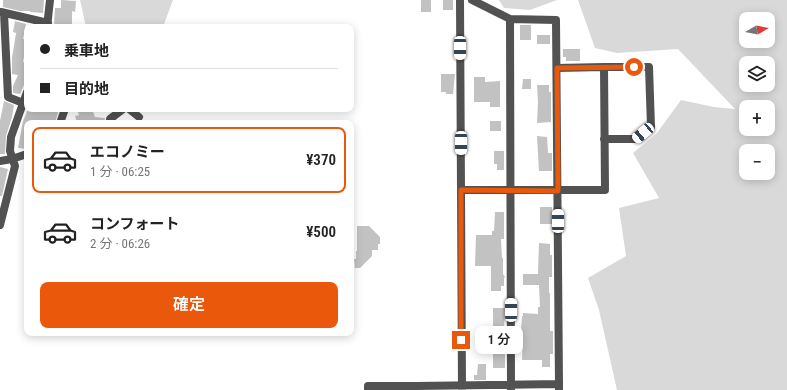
<!DOCTYPE html>
<html lang="ja">
<meta charset="utf-8">
<style>
body{margin:0;font-family:"Roboto Condensed","Noto Sans JP",sans-serif;background:#f6f6f6;color:#222;height:100vh;display:flex;flex-direction:column;font-size:15px;white-space:nowrap}
*{box-sizing:border-box;margin:0}
p{font-size:13px;color:#767676}
.icon{flex:none;width:22px;height:22px;fill:none;stroke:currentColor;stroke-width:2;stroke-linecap:round;stroke-linejoin:round}
.map{position:relative;flex:1;overflow:hidden}
.sheet{position:absolute;left:24px;top:120px;width:330px;height:216px;display:flex;flex-direction:column;background:#fff;border-radius:8px;box-shadow:0 2px 10px #0003}
.sheet>*{flex:none}
.top-card{position:absolute;left:24px;top:24px;width:330px;height:88px;border-radius:8px;box-shadow:0 2px 10px #0003;display:grid;align-content:center;height:88px;padding:0 16px;background:#fff}
.needle{width:26px;rotate:81deg}
.fabs{position:absolute;left:739px;top:12px;display:grid;gap:8px}
.fabs a{display:grid;place-items:center;width:36px;height:36px;border-radius:8px;background:#fff;box-shadow:0 2px 10px #0003;font-size:20px}
.end{position:absolute;width:18px;height:18px;margin:-9px;border:5px solid #ea580c;background:#fff;box-shadow:0 0 0 2px #fff}
.from{border-radius:50%}
.bubble{position:absolute;height:28px;border-radius:8px;background:#fff;box-shadow:0 2px 10px #0003;font-size:13px;font-weight:600;line-height:28px;text-align:center}
.car{position:absolute;width:12px;height:24px;margin:-12px -6px;border-radius:5px;box-shadow:0 0 3px 1px #0007;background:linear-gradient(#fff 24%,#345 0 40%,#fff 0 76%,#345 0 86%,#fff 0)}
.top-card b{display:flex;align-items:center;gap:14px;height:38px;font-size:15px}
.top-card b+b{border-top:1px solid #e0e0e0}
.top-card i{width:10px;height:10px;background:#222}
ul{padding:7px 0 0;list-style:none}
li{display:flex;align-items:center;gap:12px;height:66px;margin:0 8px 6px;padding:0 8px;border:2px solid transparent;border-radius:8px}
li div{flex:1}
li b{display:block;font-size:15px}
li em{font-style:normal;font-weight:600}
li.selected{border-color:#ea580c}
li>.icon{width:36px;height:36px;stroke-width:1.5}
.cta{display:flex;gap:8px;margin-top:auto;padding:8px 16px}
.cta a{flex:1;height:46px;border-radius:8px;background:#ea580c;color:#fff;font-size:16px;font-weight:600;line-height:46px;text-align:center}
.map>svg:first-child{display:block}
.green{fill:#d9d9d9;fill-rule:evenodd}
.building{fill:#c2c2c2}
.lines{fill:none;stroke-linecap:round;stroke-linejoin:round}
.minor{stroke:#525252;stroke-width:8}
.route{stroke:#ea580c;stroke-width:5}
</style>
<div class="map">
<svg width="787" height="390" viewBox="0 0 787 390">
<rect width="100%" height="100%" fill="#fff"/>
<!-- green -->
<path class="green" d="M 80,0 L 173,0 L 163,27 L 86,27 Z
M 499,0 L 557,0 L 530,10 L 504,8 Z
M 578,0 L 787,0 L 787,390 L 617,390 L 599,310 L 588,278 L 626,256 L 619,208 L 659,198 L 633,153 L 657,133 L 681,100 L 714,107 L 735,109 L 678,49 L 617,53 L 595,48 ZM 746,19 L 768,19 L 768,41 L 746,41 ZM 746,63 L 768,63 L 768,85 L 746,85 ZM 746,107 L 768,107 L 768,129 L 746,129 ZM 746,151 L 768,151 L 768,173 L 746,173 Z"/>
<!-- building -->
<path class="building" d="M 3,0 L 44,0 L 43,13 L 30,12 L 30,11 L 20,11 L 3,7 Z
M 61,0 L 76,1 L 75,12 L 72,11 L 72,27 L 54,27 L 55,8 L 61,8 Z
M 421,0 L 431,0 L 431,12 L 421,12 Z
M 443,0 L 453,0 L 453,10 L 443,10 Z
M 15,21 L 26,24 L 23,39 L 27,40 L 27,41 L 23,62 L 27,62 L 27,78 L 20,94 L 13,93 L 13,86 L 18,75 L 12,74 L 12,58 L 16,33 L 13,32 Z
M 520,25 L 531,25 L 531,40 L 520,40 Z
M 537,35 L 550,35 L 550,44 L 537,44 Z
M 563,49 L 580,49 L 580,61 L 566,61 L 566,57 L 563,57 Z
M 441,74 L 455,74 L 453,94 L 446,94 L 446,92 L 441,92 Z
M 474,77 L 485,77 L 485,82 L 500,81 L 500,107 L 490,107 L 490,102 L 474,102 Z
M 523,79 L 531,79 L 531,89 L 522,89 Z
M 537,85 L 549,85 L 549,92 L 551,92 L 551,122 L 537,123 L 538,102 Z
M 4,101 L 14,105 L 12,117 L 6,136 L 5,154 L 0,154 L 0,121 Z
M 28,109 L 59,109 L 55,123 L 27,123 L 27,149 L 18,148 L 23,121 Z
M 77,109 L 92,109 L 95,117 L 105,118 L 104,123 L 77,123 L 75,116 L 79,115 Z
M 490,121 L 501,121 L 501,131 L 490,131 Z
M 537,136 L 547,137 L 548,153 L 552,153 L 552,171 L 539,171 Z
M 494,151 L 504,151 L 504,170 L 497,170 L 497,164 L 494,164 Z
M 0,167 L 8,169 L 2,196 L 0,196 Z
M 540,207 L 552,207 L 552,224 L 540,224 Z
M 495,212 L 504,212 L 504,239 L 501,239 L 502,258 L 503,258 L 503,274 L 505,277 L 504,278 L 504,286 L 501,286 L 501,291 L 491,291 L 491,266 L 475,266 L 476,235 L 492,235 L 492,231 L 494,231 Z
M 357,226 L 369,226 L 380,237 L 380,244 L 378,244 L 378,250 L 372,250 L 372,256 L 360,268 L 355,268 L 354,259 L 356,259 L 356,251 L 357,251 Z
M 539,243 L 550,244 L 550,255 L 552,255 L 552,277 L 549,277 L 549,293 L 550,293 L 550,331 L 553,331 L 553,354 L 550,354 L 550,367 L 542,367 L 542,360 L 522,360 L 523,335 L 522,335 L 521,331 L 522,316 L 523,316 L 523,313 L 538,314 L 538,307 L 540,307 L 539,285 L 523,285 L 523,274 L 538,274 Z
M 493,308 L 505,308 L 504,331 L 502,331 L 502,344 L 505,344 L 505,368 L 493,368 Z
M 478,364 L 486,364 L 486,380 L 474,380 L 474,375 L 477,375 Z"/>
<g class="lines">
<!-- minor -->
<path class="minor" d="M 460,0 L 461,190 L 605,190 L 604,67 L 557,68
M 472,0 L 510,19
M 1,12 L 48,23
M 4,13 L 8,97 L 23,103
M 47,27 L 50,0
M 604,67 L 649,67 L 651,127 L 636,139 L 604,139
M 129,109 L 139,117
M 60,123 L 65,109
M 110,123 L 110,119 L 123,109
M 0,161 L 12,159 L 27,154
M 461,190 L 462,390
M 0,225 L 15,166 L 10,151 L 11,137 L 27,92
M 415,386 L 559,384 L 559,390
M 368,390 L 368,386 L 415,386 L 415,390
M 511,390 L 510,19 L 556,20 L 559,384"/>
</g>
<g class="lines">
<!-- route -->
<path class="route" d="M 461,340 L 461,190 L 558,191 L 557,68 L 634,67"/>
</g>
</svg>
<div class="fabs">
<a><svg class="needle" viewBox="-14 -14 28 28"><path d="M0-13l5 13h-10z" fill="#e53935"/><path d="M0 13l5-13h-10z" fill="#767676"/></svg></a>
<a><svg class="icon" aria-label="layers" viewBox="0 0 24 24"><path d="M12 4l9 5-9 5-9-5zM3 14l9 5 9-5"/></svg></a>
<a>+</a>
<a>−</a>
</div>
<i class="end from" style="left:634px;top:67px"></i>
<i class="end" style="left:461px;top:340px"></i>
<div class="bubble" style="left:475px;top:326px;width:48px">1 分</div>
<i class="car" style="left:460px;top:48px;rotate:180deg"></i>
<i class="car" style="left:643px;top:133px;rotate:230deg"></i>
<i class="car" style="left:461px;top:143px;rotate:180deg"></i>
<i class="car" style="left:558px;top:221px;rotate:0deg"></i>
<i class="car" style="left:511px;top:310px;rotate:0deg"></i>
<div class="top-card">
<b><i class="from"></i>乗車地</b>
<b><i></i>目的地</b>
</div>
<section class="sheet">
<ul>
<li class="selected"><svg class="icon" aria-label="car" viewBox="0 0 24 24"><path d="M5 17H2v-5l4-1 3-4h7l3 4 3 1v5h-3M9 17h6M6 11h13"/><circle cx="7" cy="17" r="2"/><circle cx="17" cy="17" r="2"/></svg><div><b>エコノミー</b><p>1 分 · 06:25</p></div><em>¥370</em></li>
<li><svg class="icon" aria-label="car" viewBox="0 0 24 24"><path d="M5 17H2v-5l4-1 3-4h7l3 4 3 1v5h-3M9 17h6M6 11h13"/><circle cx="7" cy="17" r="2"/><circle cx="17" cy="17" r="2"/></svg><div><b>コンフォート</b><p>2 分 · 06:26</p></div><em>¥500</em></li>
</ul>
<div class="cta"><a>確定</a></div>
</section>
</div>
